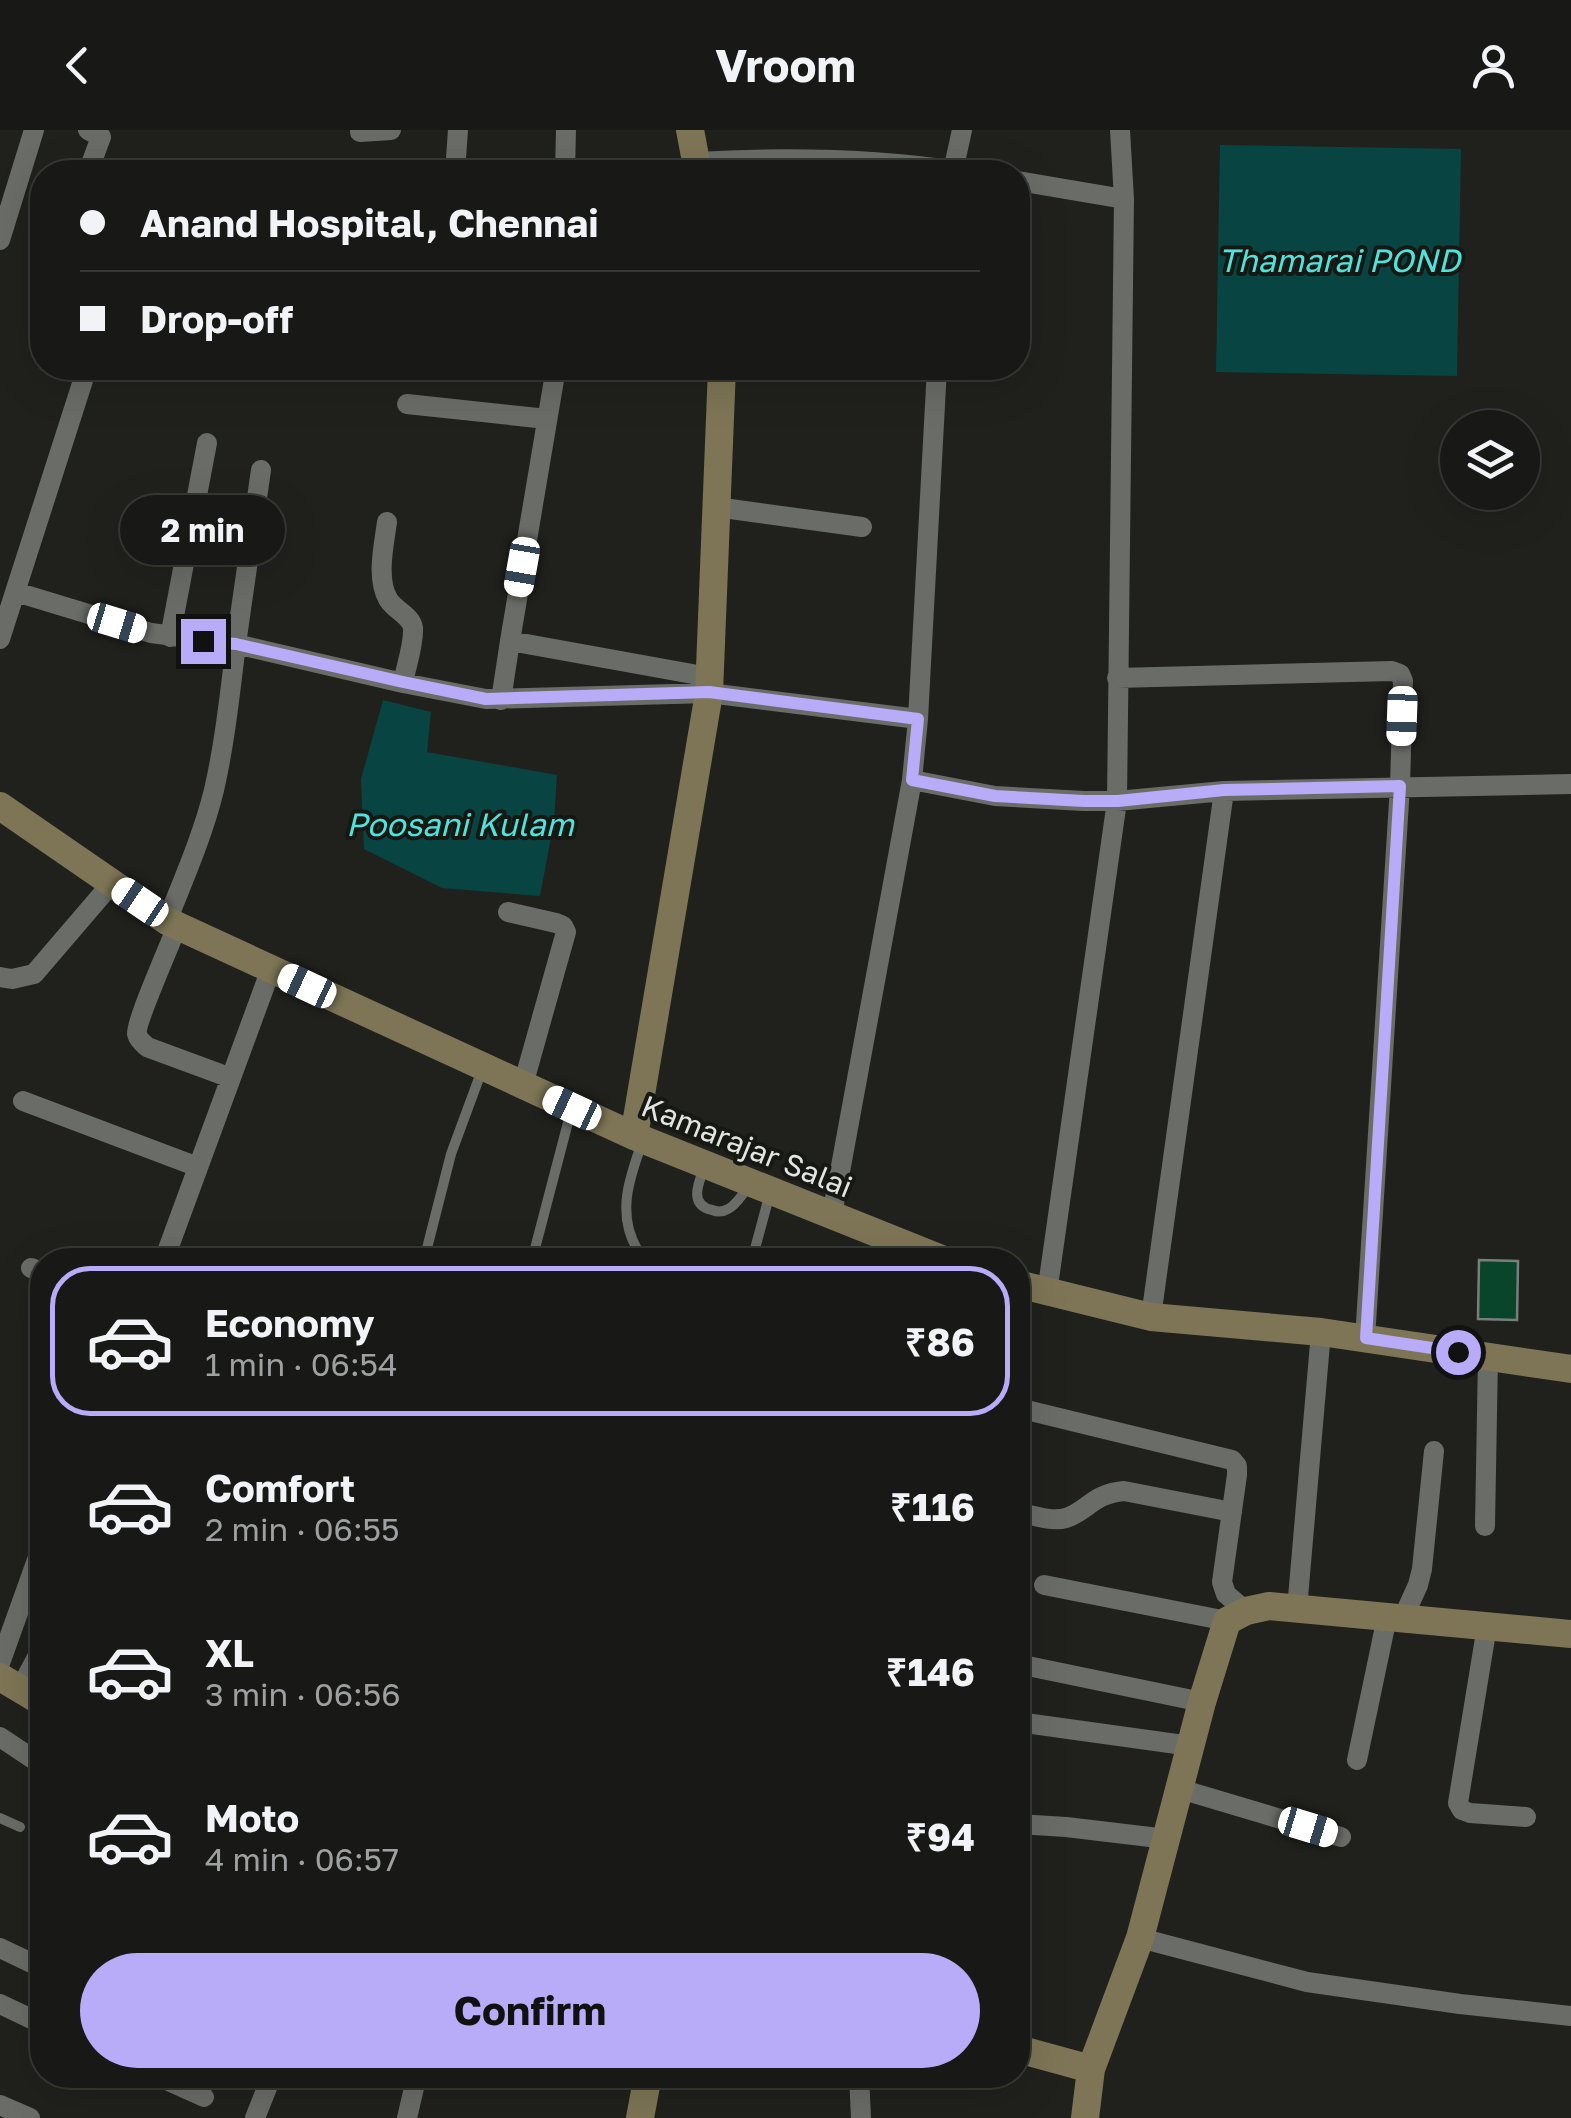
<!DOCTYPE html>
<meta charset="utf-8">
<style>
body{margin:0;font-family:"Golos Text",sans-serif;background:#21221f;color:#f1f3f6;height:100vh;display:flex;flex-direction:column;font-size:38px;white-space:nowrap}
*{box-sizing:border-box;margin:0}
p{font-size:32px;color:#9fa0a1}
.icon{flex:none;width:55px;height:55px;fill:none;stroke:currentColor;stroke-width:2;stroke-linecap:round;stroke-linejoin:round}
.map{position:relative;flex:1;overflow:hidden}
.panel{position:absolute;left:30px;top:1118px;width:1000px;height:840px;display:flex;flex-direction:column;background:#181916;border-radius:40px;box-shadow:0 10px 40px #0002,0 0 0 2px #363835}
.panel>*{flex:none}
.guide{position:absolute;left:30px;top:30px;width:1000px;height:220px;border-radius:40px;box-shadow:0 10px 40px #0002,0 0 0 2px #363835;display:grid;align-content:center;height:220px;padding:0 50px;background:#181916}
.tools{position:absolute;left:1440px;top:280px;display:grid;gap:20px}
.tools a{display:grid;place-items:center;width:100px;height:100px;border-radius:50%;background:#181916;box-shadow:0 10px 40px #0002,0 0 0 2px #363835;font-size:50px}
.end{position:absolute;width:45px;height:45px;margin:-22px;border:12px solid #b8abf7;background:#111;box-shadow:0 0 0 5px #111}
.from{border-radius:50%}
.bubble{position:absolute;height:70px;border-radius:35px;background:#181916;box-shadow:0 10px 40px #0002,0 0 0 2px #363835;font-size:32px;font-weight:700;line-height:70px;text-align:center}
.car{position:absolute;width:30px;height:60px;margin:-30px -15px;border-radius:12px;box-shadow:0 0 8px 2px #0007;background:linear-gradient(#fff 24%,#345 0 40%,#fff 0 76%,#345 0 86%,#fff 0)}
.guide b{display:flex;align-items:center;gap:35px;height:95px;font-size:38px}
.guide b+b{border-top:2px solid #363835}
.guide i{width:25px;height:25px;background:#f1f3f6}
ul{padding:18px 0 0;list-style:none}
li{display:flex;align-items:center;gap:30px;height:150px;margin:0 20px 15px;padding:0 30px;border:5px solid transparent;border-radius:40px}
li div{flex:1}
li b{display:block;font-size:38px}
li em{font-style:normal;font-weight:700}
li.active{border-color:#b8abf7}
li>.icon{width:90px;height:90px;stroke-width:1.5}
.primary-button{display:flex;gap:20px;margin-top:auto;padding:20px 50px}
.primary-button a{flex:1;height:115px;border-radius:60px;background:#b8abf7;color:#111;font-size:40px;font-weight:700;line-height:115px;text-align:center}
header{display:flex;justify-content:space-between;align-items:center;height:130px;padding:0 50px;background:#181916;font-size:45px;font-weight:700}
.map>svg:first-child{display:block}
.water{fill:#084442}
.building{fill:#09452a;stroke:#797e7b;stroke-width:2.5}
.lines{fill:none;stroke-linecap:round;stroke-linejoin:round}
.lane{stroke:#6a6c67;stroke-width:10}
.street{stroke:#6a6c67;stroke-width:20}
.secondary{stroke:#7d7555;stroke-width:28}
.route{stroke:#b8abf7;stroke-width:12}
.labels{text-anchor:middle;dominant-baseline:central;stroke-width:8;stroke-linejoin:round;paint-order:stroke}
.street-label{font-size:30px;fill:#e4e5e2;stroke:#161814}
.water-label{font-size:32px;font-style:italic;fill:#4de4dd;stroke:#161814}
</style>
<header><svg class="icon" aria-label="back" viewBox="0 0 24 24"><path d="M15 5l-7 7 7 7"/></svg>Vroom<svg class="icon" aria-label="person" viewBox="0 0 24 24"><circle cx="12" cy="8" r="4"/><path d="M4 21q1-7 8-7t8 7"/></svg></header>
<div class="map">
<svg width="1571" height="1988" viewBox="0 0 1571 1988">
<rect width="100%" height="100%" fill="#20211d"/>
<!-- water -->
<path class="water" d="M 1220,15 L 1461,19 L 1457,246 L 1216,242 Z
M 383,570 L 431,582 L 427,622 L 557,645 L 554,692 L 540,766 L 442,758 L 364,719 L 361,649 Z"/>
<!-- building -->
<path class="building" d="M 1479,1130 L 1518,1131 L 1517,1190 L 1478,1189 Z"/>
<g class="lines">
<!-- lane -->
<path class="lane" d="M 704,1038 C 698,1054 689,1075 712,1080 C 717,1082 723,1082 728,1079 C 737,1075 744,1061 751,1054
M 637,1119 C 616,1083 630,1046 643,1010
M 424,1130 L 451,1024 L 482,940
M 532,1130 L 571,981
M 752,1130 L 770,1063
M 0,1688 L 20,1697"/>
<!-- street -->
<path class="street" d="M 360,2 L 391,0
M 696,32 C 785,27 874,28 963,42
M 953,41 L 962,0
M 88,42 L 101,7 L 88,0
M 455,42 L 458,0
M 565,42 L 566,0
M 1018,51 L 1124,69
M 0,110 L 34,0
M 556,238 L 510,511 L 709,547
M 407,274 L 547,289
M 261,340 L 236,514 L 403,553 L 486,569 L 709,563 L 918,589
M 716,377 L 862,397
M 387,392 C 384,415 376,448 388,469 C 395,481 411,485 413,498 C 414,515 406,536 403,553
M 16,462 L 151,503 L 236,514 C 230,563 225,612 214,660 C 203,705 184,748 167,791
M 170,507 L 207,313
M 0,509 L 87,238
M 1117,548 L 1392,541 L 1400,544 L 1403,551 L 1400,656 L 1365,1209
M 501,570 L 510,511
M 912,650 L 995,666 L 1084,671 L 1117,671 L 1224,661 L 1571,654
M 508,782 L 556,793 L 563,796 L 566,802 L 523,955
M 177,796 C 171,813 135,893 137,904 C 138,909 142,912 147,917 L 231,948
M 0,847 L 12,849 L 34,844 L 112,753
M 23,971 L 198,1037
M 832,1085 L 912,650 L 918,589 L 937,238
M 164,1130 L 271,839
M 31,1138 L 42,1142
M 1047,1163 L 1117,671 L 1124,69 L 1120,0
M 1151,1187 L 1224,661
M 1018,1278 L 1232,1330 L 1237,1336 L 1237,1345 L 1222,1452 L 1226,1464 L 1246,1481
M 1018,1382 C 1032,1385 1051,1392 1066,1388 C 1088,1381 1092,1364 1124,1361 L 1232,1382
M 1485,1396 L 1488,1227
M 1044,1455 L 1227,1491
M 1297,1479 L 1321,1202
M 1403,1488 L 1418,1455 L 1422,1439 L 1434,1321
M 1487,1496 L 1458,1673 L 1462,1680 L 1470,1683 L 1526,1687
M 0,1533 L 42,1416
M 1018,1534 L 1202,1572
M 20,1559 L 42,1518
M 1018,1592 L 1191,1616
M 0,1607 L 42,1635
M 1357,1630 L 1387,1487
M 1180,1659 L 1341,1707
M 1018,1694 L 1066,1697 L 1167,1709
M 1140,1808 L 1307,1852 L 1460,1874 L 1571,1886
M 0,1818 L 42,1838
M 0,1874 L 42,1894
M 155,1945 L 204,1967
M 859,1945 L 861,1988
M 0,1975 L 30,1988
M 255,1988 L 272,1945
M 407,1988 L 417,1945"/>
<!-- secondary -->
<path class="secondary" d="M 690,0 L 698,42
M 0,676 L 167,791 L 634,1006 L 944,1130
M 634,1006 L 709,563 L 722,238
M 1018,1154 L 1151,1187 L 1321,1202 L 1571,1239
M 0,1547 L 42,1572
M 1018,1919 L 1091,1939
M 640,1988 L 648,1945
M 1085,1988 L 1091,1939 L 1140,1808 L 1202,1572 L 1227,1491 L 1246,1481 L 1269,1476 L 1571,1504"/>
</g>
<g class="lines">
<!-- route -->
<path class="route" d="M 203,511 L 236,514 L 403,552 L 486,569 L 709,562 L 918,589 L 912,650 L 995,666 L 1084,671 L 1118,671 L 1224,660 L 1400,656 L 1366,1208 L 1458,1222"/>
</g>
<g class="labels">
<!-- street labels -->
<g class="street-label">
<text transform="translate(747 1016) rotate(22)">Kamarajar Salai</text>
</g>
<!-- water labels -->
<g class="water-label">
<text x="1339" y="130">Thamarai POND</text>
<text x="460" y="694">Poosani Kulam</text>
</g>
</g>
</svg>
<div class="tools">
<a><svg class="icon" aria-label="layers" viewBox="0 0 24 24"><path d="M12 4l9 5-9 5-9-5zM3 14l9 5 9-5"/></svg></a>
</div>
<i class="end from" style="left:1458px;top:1222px"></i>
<i class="end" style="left:203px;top:511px"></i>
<div class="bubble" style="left:120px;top:365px;width:165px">2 min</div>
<i class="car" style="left:522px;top:437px;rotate:190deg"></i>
<i class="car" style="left:117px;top:493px;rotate:107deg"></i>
<i class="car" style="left:1402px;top:586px;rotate:182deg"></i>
<i class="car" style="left:140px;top:772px;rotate:304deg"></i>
<i class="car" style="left:307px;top:856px;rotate:295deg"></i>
<i class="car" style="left:572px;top:978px;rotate:295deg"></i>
<i class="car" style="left:1308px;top:1697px;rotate:107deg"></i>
<div class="guide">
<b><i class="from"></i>Anand Hospital, Chennai</b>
<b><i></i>Drop-off</b>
</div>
<section class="panel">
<ul>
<li class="active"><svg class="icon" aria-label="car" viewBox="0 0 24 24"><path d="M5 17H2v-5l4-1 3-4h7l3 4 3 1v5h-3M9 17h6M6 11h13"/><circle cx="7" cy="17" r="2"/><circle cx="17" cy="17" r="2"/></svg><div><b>Economy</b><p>1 min · 06:54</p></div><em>₹86</em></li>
<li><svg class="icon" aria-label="car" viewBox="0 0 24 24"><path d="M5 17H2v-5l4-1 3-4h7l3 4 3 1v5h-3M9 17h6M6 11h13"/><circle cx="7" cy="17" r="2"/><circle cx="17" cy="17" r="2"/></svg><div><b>Comfort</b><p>2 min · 06:55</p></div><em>₹116</em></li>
<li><svg class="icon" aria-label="car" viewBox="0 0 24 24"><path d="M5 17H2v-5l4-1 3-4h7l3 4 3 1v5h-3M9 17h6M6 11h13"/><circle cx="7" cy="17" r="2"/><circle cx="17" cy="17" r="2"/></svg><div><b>XL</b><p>3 min · 06:56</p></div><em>₹146</em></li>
<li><svg class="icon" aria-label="car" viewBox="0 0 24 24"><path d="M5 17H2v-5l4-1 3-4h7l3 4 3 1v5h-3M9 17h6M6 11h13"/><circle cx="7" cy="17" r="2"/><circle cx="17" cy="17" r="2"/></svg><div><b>Moto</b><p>4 min · 06:57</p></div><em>₹94</em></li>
</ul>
<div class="primary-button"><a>Confirm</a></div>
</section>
</div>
